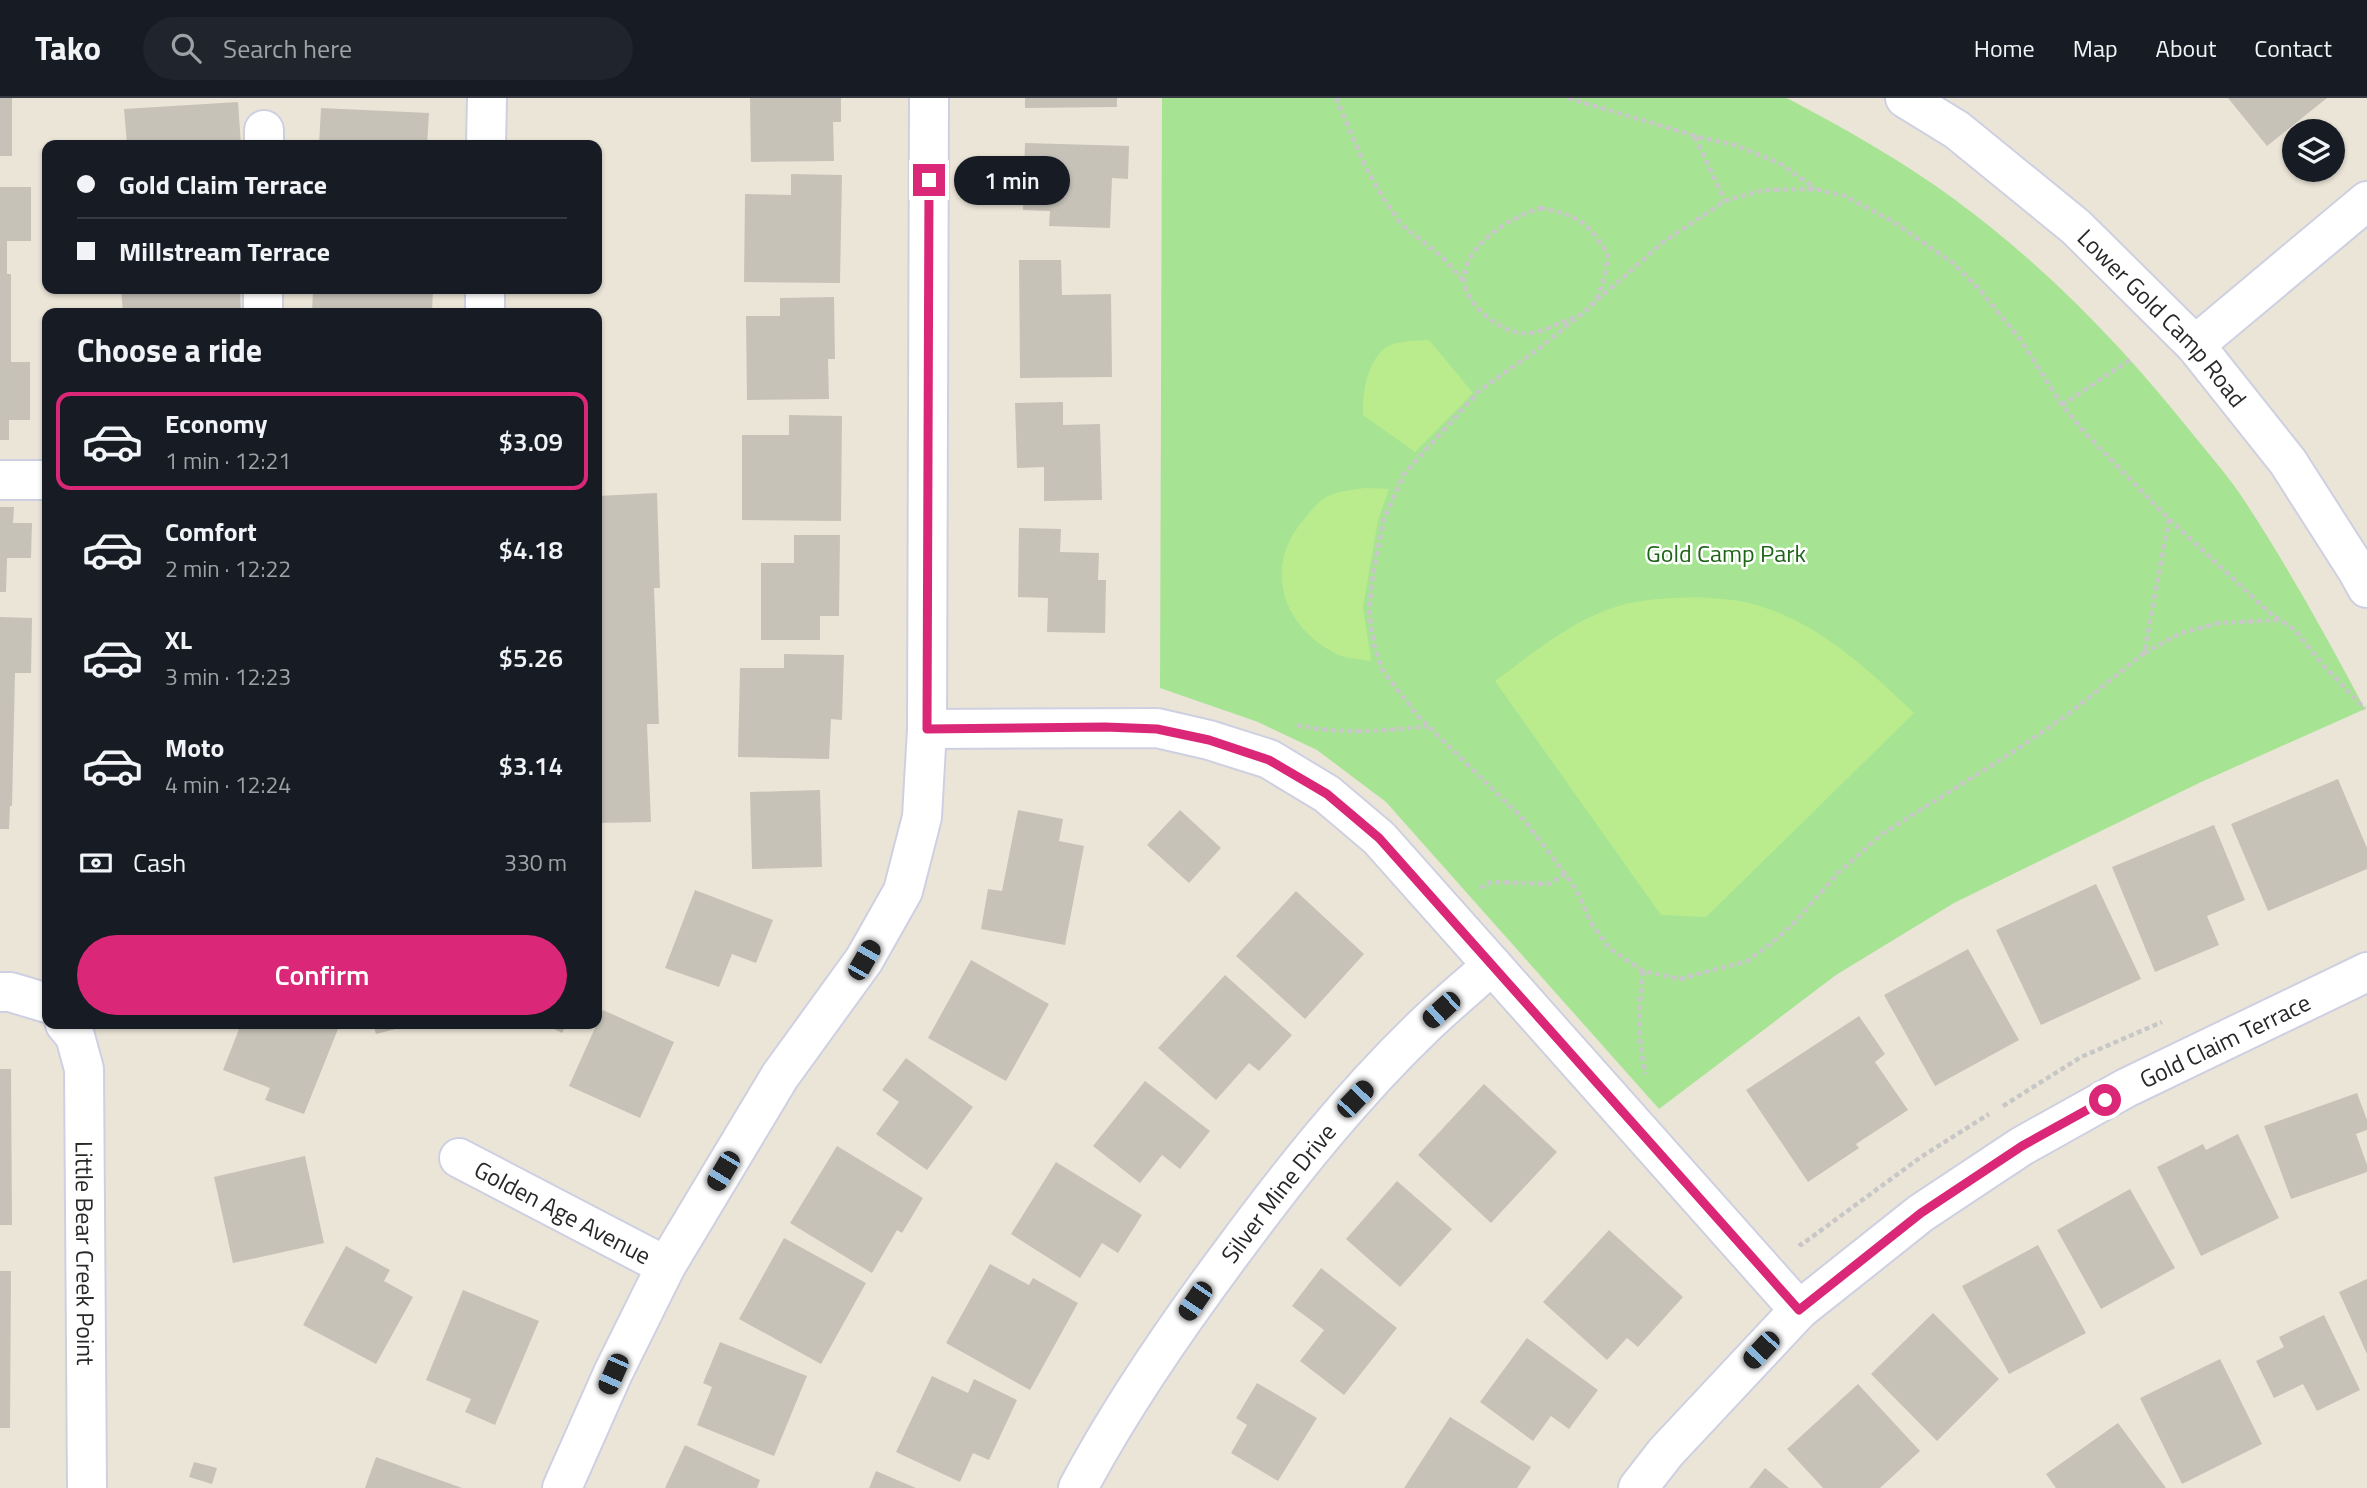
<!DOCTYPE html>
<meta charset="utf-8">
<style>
body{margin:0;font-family:"Titillium Web",sans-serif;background:#20242c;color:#f1f3f6;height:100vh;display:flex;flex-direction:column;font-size:26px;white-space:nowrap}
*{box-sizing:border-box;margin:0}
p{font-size:23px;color:#9ea1a6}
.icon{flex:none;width:38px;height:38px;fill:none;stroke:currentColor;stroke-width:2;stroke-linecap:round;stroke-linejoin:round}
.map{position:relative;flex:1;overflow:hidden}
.panel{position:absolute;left:42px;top:210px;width:560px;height:721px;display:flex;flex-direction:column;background:#171b24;border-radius:14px;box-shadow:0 2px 5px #0004}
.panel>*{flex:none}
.top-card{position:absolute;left:42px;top:42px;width:560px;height:154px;border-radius:14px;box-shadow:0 2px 5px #0004;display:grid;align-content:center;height:154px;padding:0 35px;background:#171b24}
.tools{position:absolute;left:2282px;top:21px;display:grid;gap:14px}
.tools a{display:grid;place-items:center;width:63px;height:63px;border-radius:50%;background:#171b24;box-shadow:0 2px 5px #0004;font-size:35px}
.end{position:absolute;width:32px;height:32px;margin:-16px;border:9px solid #db2777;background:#fff;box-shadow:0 0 0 4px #fff}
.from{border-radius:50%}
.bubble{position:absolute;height:49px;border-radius:24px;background:#171b24;box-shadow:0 2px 5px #0004;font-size:23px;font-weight:600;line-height:49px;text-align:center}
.car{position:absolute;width:21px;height:42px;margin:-21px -10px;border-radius:9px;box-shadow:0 0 5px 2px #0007;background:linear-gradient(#222 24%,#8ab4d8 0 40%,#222 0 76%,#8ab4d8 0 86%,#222 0)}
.top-card b{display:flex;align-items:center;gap:24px;height:66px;font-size:26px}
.top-card b+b{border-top:2px solid #363941}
.top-card i{width:18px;height:18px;background:#f1f3f6}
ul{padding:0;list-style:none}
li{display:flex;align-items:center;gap:21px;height:98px;margin:0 14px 10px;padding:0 21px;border:4px solid transparent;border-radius:14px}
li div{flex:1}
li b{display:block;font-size:26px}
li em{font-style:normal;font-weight:600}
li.active{border-color:#db2777}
li>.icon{width:63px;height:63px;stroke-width:1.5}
h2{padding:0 35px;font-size:32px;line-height:84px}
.pay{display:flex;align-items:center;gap:18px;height:77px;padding:0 35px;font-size:26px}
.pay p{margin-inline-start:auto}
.button{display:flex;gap:14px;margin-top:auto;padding:14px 35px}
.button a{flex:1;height:80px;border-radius:42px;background:#db2777;color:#fff;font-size:28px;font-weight:600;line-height:80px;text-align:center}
header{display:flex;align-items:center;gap:42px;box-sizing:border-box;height:98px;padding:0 35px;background:#171b24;border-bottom:2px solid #363941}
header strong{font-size:33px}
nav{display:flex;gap:38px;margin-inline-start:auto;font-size:24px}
.search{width:490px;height:63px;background:#20242c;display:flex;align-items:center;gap:18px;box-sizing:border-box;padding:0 24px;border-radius:38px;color:#9ea1a6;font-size:26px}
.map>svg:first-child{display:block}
.green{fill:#a6e493}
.pitch{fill:#baec8e}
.building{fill:#c6c2b8}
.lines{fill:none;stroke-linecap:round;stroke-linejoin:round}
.minor-casing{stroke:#ced0e2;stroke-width:42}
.path{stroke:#c7c7c7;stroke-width:4.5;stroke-dasharray:5 3.5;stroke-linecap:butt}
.minor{stroke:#fff;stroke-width:38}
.route{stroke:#db2777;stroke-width:9}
.labels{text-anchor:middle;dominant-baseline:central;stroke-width:5;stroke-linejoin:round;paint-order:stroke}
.street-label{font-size:24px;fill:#282828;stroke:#fff}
.park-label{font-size:24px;fill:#1f6517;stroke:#fff}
</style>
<header>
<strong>Tako</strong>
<div class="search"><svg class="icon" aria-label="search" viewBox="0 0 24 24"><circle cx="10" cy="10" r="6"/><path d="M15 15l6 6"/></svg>Search here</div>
<nav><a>Home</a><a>Map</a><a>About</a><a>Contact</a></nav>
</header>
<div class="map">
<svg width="2367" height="1390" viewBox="0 0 2367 1390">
<rect width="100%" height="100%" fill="#ebe5d8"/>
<!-- green -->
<path class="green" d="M 1162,0 L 1787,0 C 1843,30 1903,63 1954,101 C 2044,167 2122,247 2191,334 C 2207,354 2225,374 2240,396 C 2286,465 2326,538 2365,611 L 2199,685 L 1954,805 L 1836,877 L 1659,1011 L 1386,704 L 1317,652 L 1258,624 L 1160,590 Z"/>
<!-- pitch -->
<path class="pitch" d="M 1429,242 L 1473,295 L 1415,354 L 1363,317 C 1363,294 1366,266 1385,250 C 1396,242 1416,243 1429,242 Z
M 1365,390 L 1389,391 L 1378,422 L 1363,509 L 1371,563 C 1361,561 1349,561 1339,557 C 1288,534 1263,477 1298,429 C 1305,420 1314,408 1323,401 C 1335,393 1352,392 1365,390 Z
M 1697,499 C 1716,501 1737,501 1756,507 C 1819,525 1867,571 1914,615 L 1706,819 L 1661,817 L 1495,583 C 1539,551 1586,510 1642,503 C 1660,500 1679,500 1697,499 Z"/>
<!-- building -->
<path class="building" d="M 0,0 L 12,0 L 12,58 L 0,58 Z
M 750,0 L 841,0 L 841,24 L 833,24 L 834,63 L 751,64 Z
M 1025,0 L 1117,0 L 1117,9 L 1025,10 Z
M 2228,0 L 2327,0 L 2267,48 Z
M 238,4 L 241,47 L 127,47 L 124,11 Z
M 321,10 L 429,15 L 427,47 L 319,47 Z
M 1025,45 L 1129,48 L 1128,81 L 1112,80 L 1110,130 L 1049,128 L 1050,113 L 1023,112 Z
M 791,76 L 842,77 L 840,185 L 744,184 L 745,96 L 791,97 Z
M 0,89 L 31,89 L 31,143 L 7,143 L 7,176 L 11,176 L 11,264 L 30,264 L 30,322 L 9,322 L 9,342 L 0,342 Z
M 1019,162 L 1061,162 L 1062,197 L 1111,196 L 1112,279 L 1020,280 Z
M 121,191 L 240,191 L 241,215 L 123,215 Z
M 313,191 L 433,191 L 432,215 L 312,215 Z
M 834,199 L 835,261 L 828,261 L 829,301 L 747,302 L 746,218 L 780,218 L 780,200 Z
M 1063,304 L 1063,327 L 1100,326 L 1102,402 L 1044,403 L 1044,369 L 1017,370 L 1015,305 Z
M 789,317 L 842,318 L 841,423 L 742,422 L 742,337 L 789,337 Z
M 657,395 L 660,490 L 654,490 L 659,626 L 647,626 L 651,724 L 597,725 L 597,398 Z
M 0,409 L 14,409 L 13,425 L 32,425 L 31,460 L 7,460 L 6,494 L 0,494 Z
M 1019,430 L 1061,431 L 1060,454 L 1099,455 L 1098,482 L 1106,482 L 1105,535 L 1047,534 L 1048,500 L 1018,499 Z
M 794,437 L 840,437 L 839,518 L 820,518 L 820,542 L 761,542 L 761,465 L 794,465 Z
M 0,519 L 32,520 L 31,575 L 15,575 L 12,708 L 10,708 L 9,731 L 0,731 Z
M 784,556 L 844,557 L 842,622 L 831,621 L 829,661 L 738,659 L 740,570 L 784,570 Z
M 2338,681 L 2367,750 L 2367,771 L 2268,813 L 2231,726 Z
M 820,692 L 822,769 L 752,771 L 750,694 Z
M 1018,712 L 1063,721 L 1059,743 L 1084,748 L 1065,847 L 981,831 L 988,791 L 1002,793 Z
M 1180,712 L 1221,750 L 1189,785 L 1147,747 Z
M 2214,727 L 2245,802 L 2207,818 L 2219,847 L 2155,874 L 2112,769 Z
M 2096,786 L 2141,881 L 2041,927 L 1996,832 Z
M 695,792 L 773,822 L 756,865 L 732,856 L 719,889 L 665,870 Z
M 1296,793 L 1364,856 L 1305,921 L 1236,858 Z
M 1968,851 L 2019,942 L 1935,988 L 1884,897 Z
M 971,862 L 1049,906 L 1006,983 L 928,940 Z
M 1225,877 L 1292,937 L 1259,973 L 1249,965 L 1216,1002 L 1158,950 Z
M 603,912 L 674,944 L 640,1020 L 569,988 Z
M 1859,918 L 1885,956 L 1875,964 L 1908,1012 L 1856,1046 L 1859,1050 L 1808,1084 L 1746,992 Z
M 241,926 L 340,926 L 304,1016 L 265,1002 L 270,990 L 223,972 Z
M 373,926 L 411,926 L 411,927 L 376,936 Z
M 544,926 L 567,926 L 562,935 Z
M 906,960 L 973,1009 L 927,1072 L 876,1036 L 899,1004 L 882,992 Z
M 0,971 L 11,971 L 12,1127 L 0,1127 Z
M 1145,983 L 1210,1033 L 1180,1071 L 1162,1057 L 1140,1085 L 1093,1048 Z
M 1484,986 L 1557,1054 L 1491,1125 L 1418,1057 Z
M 2357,995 L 2367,1022 L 2367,1032 L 2356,1036 L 2367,1067 L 2367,1074 L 2291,1101 L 2264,1028 Z
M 2238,1036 L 2279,1120 L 2201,1158 L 2157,1069 L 2203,1046 L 2206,1052 Z
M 837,1048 L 923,1100 L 902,1135 L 897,1132 L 872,1175 L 790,1125 Z
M 305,1058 L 324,1145 L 233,1165 L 214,1079 Z
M 1056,1064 L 1142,1117 L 1118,1155 L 1102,1145 L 1080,1180 L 1011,1136 Z
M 1397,1083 L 1452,1131 L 1400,1189 L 1346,1141 Z
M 2130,1091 L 2175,1170 L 2101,1211 L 2057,1132 Z
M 1609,1132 L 1683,1199 L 1638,1249 L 1627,1240 L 1607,1262 L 1543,1204 Z
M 784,1140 L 866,1185 L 821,1266 L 739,1221 Z
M 2038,1147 L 2086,1235 L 2009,1276 L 1962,1188 Z
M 346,1148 L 390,1172 L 384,1183 L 413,1199 L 376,1266 L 303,1227 Z
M 990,1166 L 1029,1187 L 1033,1180 L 1078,1205 L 1030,1292 L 946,1245 Z
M 1321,1170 L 1397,1230 L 1344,1297 L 1300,1263 L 1324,1232 L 1292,1208 Z
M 0,1173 L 11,1173 L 10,1330 L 0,1330 Z
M 2367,1181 L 2367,1256 L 2339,1194 Z
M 463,1192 L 539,1223 L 495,1327 L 465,1314 L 471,1301 L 426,1282 Z
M 1933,1215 L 1999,1281 L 1937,1343 L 1871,1276 Z
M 2324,1217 L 2360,1292 L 2317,1313 L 2303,1286 L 2274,1300 L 2256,1263 L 2284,1249 L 2279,1239 Z
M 1527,1240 L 1598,1292 L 1569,1331 L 1551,1318 L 1533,1343 L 1480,1304 Z
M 720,1244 L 807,1278 L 774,1358 L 697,1327 L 712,1289 L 703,1285 Z
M 2220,1261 L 2262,1346 L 2182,1386 L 2140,1300 Z
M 932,1278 L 968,1295 L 974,1281 L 1017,1302 L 989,1362 L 973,1355 L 960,1384 L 896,1354 Z
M 1257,1285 L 1317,1320 L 1278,1383 L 1231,1355 L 1247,1327 L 1236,1320 Z
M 1858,1286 L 1920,1353 L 1880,1390 L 1823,1390 L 1787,1351 Z
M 1450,1319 L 1531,1369 L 1517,1390 L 1404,1390 Z
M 2118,1325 L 2166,1390 L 2056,1390 L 2046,1376 Z
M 685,1347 L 760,1382 L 757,1390 L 665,1390 Z
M 376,1359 L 462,1390 L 365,1390 Z
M 194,1364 L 217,1370 L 212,1386 L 189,1379 Z
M 1765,1370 L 1789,1390 L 1749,1390 Z
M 876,1373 L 916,1390 L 869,1390 Z"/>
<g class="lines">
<!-- minor casing -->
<g class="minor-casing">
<g id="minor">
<path id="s1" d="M 1905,0 L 1957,32 L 2076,129 L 2195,247 L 2288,364 L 2357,472 L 2367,490"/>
<path d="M 264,47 L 264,32"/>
<path d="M 486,47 L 487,0"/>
<path d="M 263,215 L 263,191"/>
<path d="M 485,215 L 485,191"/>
<path d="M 2195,247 L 2367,103"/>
<path d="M 0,382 L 47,382"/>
<path d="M 927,631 L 1157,630 L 1209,642 L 1269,661 L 1327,696 L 1379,740 L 1799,1212"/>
<path d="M 0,894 L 10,894 L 47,905"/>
<path id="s2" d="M 65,926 L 75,938 L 84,971 L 87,1390"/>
<path id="s3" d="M 459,1060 L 666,1168"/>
<path d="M 562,1390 L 613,1275 L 666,1168 L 780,978 L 864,862 L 903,793 L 922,719 L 927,631 L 929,0"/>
<path id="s4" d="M 1078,1390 C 1122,1307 1176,1229 1232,1154 C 1291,1074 1353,996 1425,927 C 1447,906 1470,887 1492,867"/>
<path id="s5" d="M 1638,1390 L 1666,1354 L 1799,1212 L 1921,1115 L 2022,1048 L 2126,990 L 2367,874"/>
</g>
</g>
<!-- path -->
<path class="path" d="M 1336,0 L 1365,68 L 1383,100 L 1402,127 L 1441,158 L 1464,183
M 1568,0 L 1695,38 L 1735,47 L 1779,65 L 1815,90
M 1695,39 L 1725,103
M 1540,110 C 1579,117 1587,124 1608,156 C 1605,178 1603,198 1584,214 C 1578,219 1567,222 1560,225 C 1551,229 1540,234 1530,235 C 1506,239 1465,208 1464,183 C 1463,147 1511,119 1540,110 Z
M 2062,307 L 2131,261
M 2169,421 L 2144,555 L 2067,617 L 2016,652 L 1882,736 L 1837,776 L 1796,823 L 1773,844 L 1747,863 L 1680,881 L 1643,873 L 1609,850 L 1591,825 L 1577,793 L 1565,776 L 1525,723 L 1418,618 L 1383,573 L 1374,547 L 1369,513 L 1373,475 L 1384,421 L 1404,376 L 1480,292 L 1537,252 L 1584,214 L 1662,145 L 1725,103 L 1763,92 L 1815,91 L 1845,98 L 1892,123 L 1953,165 L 1979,191 L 2020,241 L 2062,307 L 2085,335 L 2169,421 L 2270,515 L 2295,532 L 2324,568 L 2365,611
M 2144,555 L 2181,535 L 2219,525 L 2278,522
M 1297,627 C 1340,637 1385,633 1428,628
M 1480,790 L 1491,784 L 1549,786 L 1565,776
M 1643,873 C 1639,908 1637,942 1646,976
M 2003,1008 L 2081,959 L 2162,924
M 1799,1145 L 1801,1147 L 1921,1059 L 1989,1016"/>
<!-- minor -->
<use href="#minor" class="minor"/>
</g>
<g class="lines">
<!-- route -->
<path class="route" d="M 929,82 L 927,631 L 1105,629 L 1157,631 L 1209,642 L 1269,662 L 1327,696 L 1379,740 L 1799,1212 L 1921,1115 L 2022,1048 L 2105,1002"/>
</g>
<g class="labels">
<!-- street labels -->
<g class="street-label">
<text stroke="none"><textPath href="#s1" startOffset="340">Lower Gold Camp Road</textPath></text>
<text stroke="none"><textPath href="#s5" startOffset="746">Gold Claim Terrace</textPath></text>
<text stroke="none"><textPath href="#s4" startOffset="357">Silver Mine Drive</textPath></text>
<text stroke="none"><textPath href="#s3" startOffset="117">Golden Age Avenue</textPath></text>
<text stroke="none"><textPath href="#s2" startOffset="234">Little Bear Creek Point</textPath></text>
</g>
<!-- park labels -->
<g class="park-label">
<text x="1726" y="455">Gold Camp Park</text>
</g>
</g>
</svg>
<div class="tools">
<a><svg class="icon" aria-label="layers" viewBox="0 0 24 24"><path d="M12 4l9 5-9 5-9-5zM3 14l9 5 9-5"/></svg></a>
</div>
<i class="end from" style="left:2105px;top:1002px"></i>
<i class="end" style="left:929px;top:82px"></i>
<div class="bubble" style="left:954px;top:58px;width:116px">1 min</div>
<i class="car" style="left:864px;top:862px;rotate:30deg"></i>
<i class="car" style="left:1441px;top:912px;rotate:228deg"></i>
<i class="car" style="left:1355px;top:1001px;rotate:44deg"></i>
<i class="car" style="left:723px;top:1073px;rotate:211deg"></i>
<i class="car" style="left:1195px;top:1203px;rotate:214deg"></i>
<i class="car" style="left:1761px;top:1252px;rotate:223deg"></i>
<i class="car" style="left:613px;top:1276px;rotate:204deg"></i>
<div class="top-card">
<b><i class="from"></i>Gold Claim Terrace</b>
<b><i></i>Millstream Terrace</b>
</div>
<section class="panel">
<h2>Choose a ride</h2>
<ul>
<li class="active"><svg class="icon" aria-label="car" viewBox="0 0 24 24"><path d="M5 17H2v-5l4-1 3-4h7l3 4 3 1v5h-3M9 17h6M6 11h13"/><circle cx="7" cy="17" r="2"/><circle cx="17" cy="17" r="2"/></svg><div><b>Economy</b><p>1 min · 12:21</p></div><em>$3.09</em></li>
<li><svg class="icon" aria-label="car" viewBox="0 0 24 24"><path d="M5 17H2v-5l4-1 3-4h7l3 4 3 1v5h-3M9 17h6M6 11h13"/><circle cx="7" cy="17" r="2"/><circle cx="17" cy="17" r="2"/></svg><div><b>Comfort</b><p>2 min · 12:22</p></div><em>$4.18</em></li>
<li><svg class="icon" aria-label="car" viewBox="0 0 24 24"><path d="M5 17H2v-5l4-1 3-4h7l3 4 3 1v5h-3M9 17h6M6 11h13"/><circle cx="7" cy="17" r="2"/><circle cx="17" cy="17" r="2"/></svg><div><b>XL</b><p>3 min · 12:23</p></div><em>$5.26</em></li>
<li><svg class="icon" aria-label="car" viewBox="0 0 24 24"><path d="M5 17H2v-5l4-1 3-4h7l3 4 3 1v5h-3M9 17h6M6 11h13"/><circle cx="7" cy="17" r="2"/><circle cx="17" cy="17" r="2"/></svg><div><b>Moto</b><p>4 min · 12:24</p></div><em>$3.14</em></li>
</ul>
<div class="pay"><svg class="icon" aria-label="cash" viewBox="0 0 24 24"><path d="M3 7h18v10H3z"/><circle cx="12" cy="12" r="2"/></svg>Cash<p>330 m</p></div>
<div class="button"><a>Confirm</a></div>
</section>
</div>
